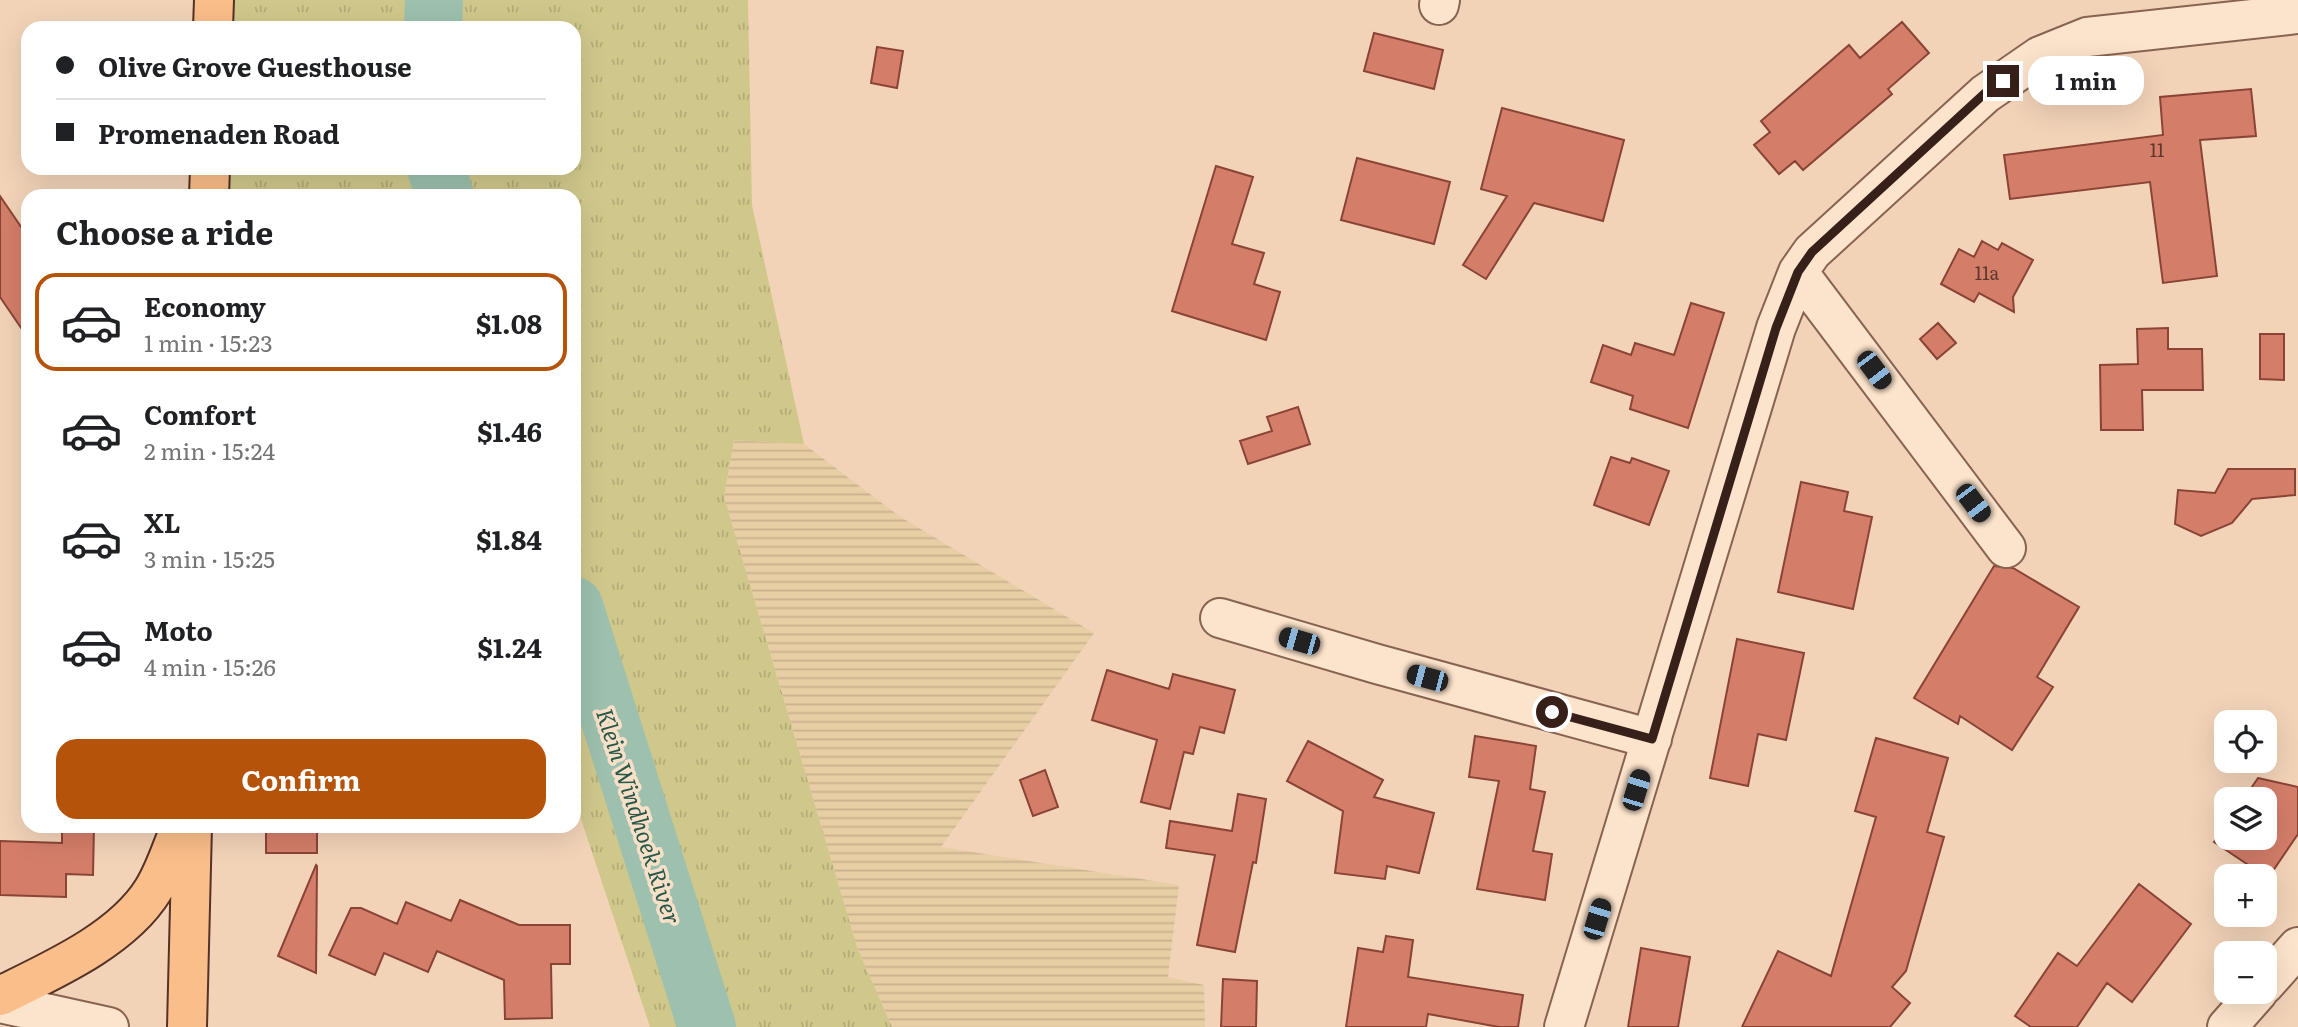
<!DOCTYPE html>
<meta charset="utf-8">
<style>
body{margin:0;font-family:Literata,serif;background:#f2f2f2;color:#202124;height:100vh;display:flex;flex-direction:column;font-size:26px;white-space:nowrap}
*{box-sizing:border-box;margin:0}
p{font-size:23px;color:#757577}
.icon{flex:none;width:38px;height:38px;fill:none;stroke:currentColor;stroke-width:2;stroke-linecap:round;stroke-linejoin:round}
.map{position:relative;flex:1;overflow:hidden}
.drawer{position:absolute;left:21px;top:189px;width:560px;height:644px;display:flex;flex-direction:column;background:#fff;border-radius:21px;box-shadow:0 7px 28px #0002}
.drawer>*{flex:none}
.guide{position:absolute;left:21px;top:21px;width:560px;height:154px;border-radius:21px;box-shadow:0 7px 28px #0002;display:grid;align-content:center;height:154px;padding:0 35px;background:#fff}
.controls{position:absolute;left:2214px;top:710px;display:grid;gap:14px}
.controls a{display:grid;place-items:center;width:63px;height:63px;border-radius:14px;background:#fff;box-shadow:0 7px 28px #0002;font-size:35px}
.end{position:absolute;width:32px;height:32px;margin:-16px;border:9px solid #362019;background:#fff;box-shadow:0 0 0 4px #fff}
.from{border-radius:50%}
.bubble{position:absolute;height:49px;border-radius:21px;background:#fff;box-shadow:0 7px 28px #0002;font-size:23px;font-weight:700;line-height:49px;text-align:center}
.car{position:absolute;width:21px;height:42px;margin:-21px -10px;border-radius:9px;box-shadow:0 0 5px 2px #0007;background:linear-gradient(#222 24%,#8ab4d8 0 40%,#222 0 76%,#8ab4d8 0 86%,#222 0)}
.guide b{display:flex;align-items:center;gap:24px;height:66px;font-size:26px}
.guide b+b{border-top:2px solid #e0e0e0}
.guide i{width:18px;height:18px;background:#202124}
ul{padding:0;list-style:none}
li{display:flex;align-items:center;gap:21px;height:98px;margin:0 14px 10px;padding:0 21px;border:4px solid transparent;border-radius:21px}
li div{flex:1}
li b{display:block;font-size:26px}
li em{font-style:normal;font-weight:700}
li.on{border-color:#b45309}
li>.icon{width:63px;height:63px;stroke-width:1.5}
h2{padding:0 35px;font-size:32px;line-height:84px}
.primary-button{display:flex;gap:14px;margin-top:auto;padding:14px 35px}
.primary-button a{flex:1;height:80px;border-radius:21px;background:#b45309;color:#fff;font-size:28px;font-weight:700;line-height:80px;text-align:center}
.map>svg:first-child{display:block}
.farmland{fill:url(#farmland-rules)}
.grass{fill:url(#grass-tufts)}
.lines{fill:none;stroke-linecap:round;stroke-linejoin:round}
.river{stroke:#9dc1ae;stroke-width:58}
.building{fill:#d47e6a;stroke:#8a4436;stroke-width:2}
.minor-casing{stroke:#886352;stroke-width:42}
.major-casing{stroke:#553227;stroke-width:42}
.minor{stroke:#fce3cb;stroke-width:38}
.major{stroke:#fabe8a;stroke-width:38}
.route{stroke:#362019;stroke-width:9}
.labels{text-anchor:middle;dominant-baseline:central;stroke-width:7;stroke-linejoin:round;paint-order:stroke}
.number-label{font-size:18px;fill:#5e382d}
.water-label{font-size:23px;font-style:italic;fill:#265749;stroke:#f8e0c8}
</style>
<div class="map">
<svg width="2298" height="1027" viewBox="0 0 2298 1027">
<defs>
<pattern id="farmland-rules" width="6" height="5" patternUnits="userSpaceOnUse" patternTransform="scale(1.75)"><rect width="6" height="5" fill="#e8cea4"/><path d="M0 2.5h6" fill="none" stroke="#c8b18d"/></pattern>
<pattern id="grass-tufts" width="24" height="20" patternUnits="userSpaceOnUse" patternTransform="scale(1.75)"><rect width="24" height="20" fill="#d0c88b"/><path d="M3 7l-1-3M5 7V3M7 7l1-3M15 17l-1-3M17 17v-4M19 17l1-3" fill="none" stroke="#b3ac77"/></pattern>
</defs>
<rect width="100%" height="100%" fill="#f2d3b8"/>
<!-- farmland -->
<path class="farmland" d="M 734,440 L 804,444 L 899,516 L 1094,633 L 941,847 L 1179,885 L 1168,977 L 1204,985 L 1205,1027 L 892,1027 L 857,947 L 724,497 Z"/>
<!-- grass -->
<path class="grass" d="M 214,0 L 748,0 L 752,205 L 804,444 L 734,440 L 724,497 L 857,947 L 892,1027 L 650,1027 L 574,798 L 574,196 L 210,196 L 211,168 L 574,168 L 574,28 L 213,28 Z"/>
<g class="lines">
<!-- river -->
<path class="river" d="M 433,28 L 434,0
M 436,168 L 445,196
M 574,606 L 707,1027"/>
</g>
<!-- building -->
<path class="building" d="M 1902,22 L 1929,53 L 1888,89 L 1892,94 L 1803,170 L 1795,161 L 1779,174 L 1754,145 L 1770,132 L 1761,121 L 1849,45 L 1860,58 Z
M 1374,33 L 1443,50 L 1434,89 L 1364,71 Z
M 877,47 L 903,51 L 897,88 L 871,83 Z
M 2251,89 L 2256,136 L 2200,140 L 2217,276 L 2163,283 L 2150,182 L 2010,199 L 2004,155 L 2163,135 L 2160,97 Z
M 1502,108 L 1624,140 L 1603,221 L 1534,203 L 1486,279 L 1463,265 L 1507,196 L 1481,189 Z
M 1357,158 L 1450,182 L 1434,244 L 1341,220 Z
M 1216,166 L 1253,177 L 1232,244 L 1264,253 L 1254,284 L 1280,292 L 1266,340 L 1172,311 Z
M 0,196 L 28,237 L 28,338 L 0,297 Z
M 1982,241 L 1998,250 L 2002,243 L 2033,260 L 2013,297 L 2014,312 L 1979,293 L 1974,302 L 1941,284 L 1959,249 L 1974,257 Z
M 1691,303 L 1724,313 L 1688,428 L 1630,409 L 1633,396 L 1591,382 L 1603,345 L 1631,355 L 1635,343 L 1674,355 Z
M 1938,323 L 1956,343 L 1937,359 L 1920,339 Z
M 2168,328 L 2168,349 L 2202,349 L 2203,390 L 2142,390 L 2143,430 L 2101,430 L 2100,365 L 2138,364 L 2137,329 Z
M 2260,334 L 2284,334 L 2284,380 L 2260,379 Z
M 1298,407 L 1310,444 L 1248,464 L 1240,441 L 1272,431 L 1267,417 Z
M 1611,457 L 1630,463 L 1632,458 L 1669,471 L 1649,525 L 1594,505 Z
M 2228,469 L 2295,469 L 2295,495 L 2252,499 L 2232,523 L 2201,536 L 2175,524 L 2178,490 L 2215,493 Z
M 1801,482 L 1848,492 L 1844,511 L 1872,517 L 1853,609 L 1778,592 Z
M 1994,566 L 2013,568 L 2079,607 L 2037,677 L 2053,687 L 2012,750 L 1960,716 L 1958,724 L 1914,698 Z
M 1737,639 L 1804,653 L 1786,740 L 1758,734 L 1748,786 L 1710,778 Z
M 1107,670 L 1169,689 L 1173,674 L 1235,690 L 1224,733 L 1200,727 L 1193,754 L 1184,752 L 1170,809 L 1141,802 L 1157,740 L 1092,720 Z
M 1475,736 L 1536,746 L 1530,789 L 1545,792 L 1533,851 L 1552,854 L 1545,900 L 1477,889 L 1499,781 L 1469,777 Z
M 1876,738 L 1948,758 L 1927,832 L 1944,837 L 1906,971 L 1892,987 L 1910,1003 L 1890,1027 L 1742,1027 L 1778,951 L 1831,976 L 1876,817 L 1855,811 Z
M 1308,741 L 1383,780 L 1374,797 L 1434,813 L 1419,873 L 1387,866 L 1385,879 L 1335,873 L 1343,811 L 1287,781 Z
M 1045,770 L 1058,807 L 1033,816 L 1020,780 Z
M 2258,778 L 2298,787 L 2298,834 L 2268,878 L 2214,842 L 2226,824 L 2226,838 L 2264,838 L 2264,800 L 2243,800 Z
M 1238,794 L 1266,799 L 1256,863 L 1253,862 L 1235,952 L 1197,945 L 1215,855 L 1166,848 L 1170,821 L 1232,831 Z
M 62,826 L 94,826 L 93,875 L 66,874 L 66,897 L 0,895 L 0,841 L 62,843 Z
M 266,826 L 317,826 L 317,853 L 266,853 Z
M 316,865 L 317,866 L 316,973 L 278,956 Z
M 2139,884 L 2191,924 L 2132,1002 L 2107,983 L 2077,1027 L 2031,1027 L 2015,1016 L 2058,953 L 2077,966 Z
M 460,900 L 519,925 L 570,925 L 570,964 L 551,964 L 552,1018 L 505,1019 L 504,980 L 437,951 L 428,972 L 384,953 L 375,975 L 329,955 L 351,908 L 361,908 L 397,924 L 406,902 L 451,921 Z
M 1386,936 L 1413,940 L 1408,977 L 1523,995 L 1518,1027 L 1499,1027 L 1428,1014 L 1426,1027 L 1346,1027 L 1358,948 L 1383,952 Z
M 1641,948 L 1690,957 L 1678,1027 L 1628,1027 Z
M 1223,979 L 1257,981 L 1256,1027 L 1221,1027 Z"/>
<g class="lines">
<!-- minor casing -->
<g class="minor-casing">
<path id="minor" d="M 1439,5 L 1440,0
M 1798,272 L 2006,548
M 1220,618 L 1377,664 L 1652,739
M 2264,985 L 2298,947
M 0,1003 L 109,1027
M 1564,1027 L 1776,328 L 1798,272 L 1812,252 L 1985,94 L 2040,56 L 2087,37 L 2298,14
M 2227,1027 L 2258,992"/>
</g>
<!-- major casing -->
<g class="major-casing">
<path id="major" d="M 213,28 L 214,0
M 209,196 L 210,168
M 0,996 C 51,971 122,940 153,890 C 165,871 172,847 181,826
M 187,1027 L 192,826"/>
</g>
<!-- minor -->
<use href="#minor" class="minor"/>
<!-- major -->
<use href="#major" class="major"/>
</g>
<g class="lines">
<!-- route -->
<path class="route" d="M 1552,712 L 1652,739 L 1776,328 L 1798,272 L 1812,252 L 1984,94 L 2003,81"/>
</g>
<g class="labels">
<!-- number labels -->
<g class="number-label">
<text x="2157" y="149">11</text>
<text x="1987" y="272">11a</text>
</g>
<!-- water labels -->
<g class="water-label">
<text transform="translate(640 816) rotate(72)">Klein Windhoek River</text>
</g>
</g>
</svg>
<div class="controls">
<a><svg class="icon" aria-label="locate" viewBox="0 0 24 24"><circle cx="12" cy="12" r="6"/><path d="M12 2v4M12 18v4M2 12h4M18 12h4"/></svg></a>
<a><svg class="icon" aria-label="layers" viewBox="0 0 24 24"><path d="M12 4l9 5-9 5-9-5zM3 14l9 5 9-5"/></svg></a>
<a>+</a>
<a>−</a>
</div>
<i class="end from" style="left:1552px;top:712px"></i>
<i class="end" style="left:2003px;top:81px"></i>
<div class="bubble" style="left:2028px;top:56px;width:116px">1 min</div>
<i class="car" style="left:1874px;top:370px;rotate:143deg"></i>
<i class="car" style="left:1973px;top:503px;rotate:143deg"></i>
<i class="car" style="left:1299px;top:641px;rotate:286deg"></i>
<i class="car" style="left:1427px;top:678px;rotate:285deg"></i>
<i class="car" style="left:1636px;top:790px;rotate:17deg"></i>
<i class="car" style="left:1597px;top:919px;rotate:17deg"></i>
<div class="guide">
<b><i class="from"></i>Olive Grove Guesthouse</b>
<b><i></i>Promenaden Road</b>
</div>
<section class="drawer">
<h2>Choose a ride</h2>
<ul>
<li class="on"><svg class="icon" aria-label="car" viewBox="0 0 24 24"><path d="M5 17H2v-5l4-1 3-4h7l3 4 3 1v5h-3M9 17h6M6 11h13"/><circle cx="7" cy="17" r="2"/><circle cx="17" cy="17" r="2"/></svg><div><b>Economy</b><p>1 min · 15:23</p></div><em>$1.08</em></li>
<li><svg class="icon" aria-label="car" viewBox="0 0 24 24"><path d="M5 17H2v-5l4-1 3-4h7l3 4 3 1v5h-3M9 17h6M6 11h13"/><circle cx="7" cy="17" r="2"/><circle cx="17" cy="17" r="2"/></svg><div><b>Comfort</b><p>2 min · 15:24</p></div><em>$1.46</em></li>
<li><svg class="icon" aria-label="car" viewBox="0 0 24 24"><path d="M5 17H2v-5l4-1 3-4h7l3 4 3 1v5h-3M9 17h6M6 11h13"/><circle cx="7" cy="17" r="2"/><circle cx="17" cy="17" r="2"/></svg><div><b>XL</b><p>3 min · 15:25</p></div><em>$1.84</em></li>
<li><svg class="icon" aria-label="car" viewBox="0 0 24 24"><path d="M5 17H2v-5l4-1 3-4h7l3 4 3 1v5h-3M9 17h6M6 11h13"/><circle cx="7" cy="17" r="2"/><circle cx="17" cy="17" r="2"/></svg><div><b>Moto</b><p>4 min · 15:26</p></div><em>$1.24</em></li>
</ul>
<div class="primary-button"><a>Confirm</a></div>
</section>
</div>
